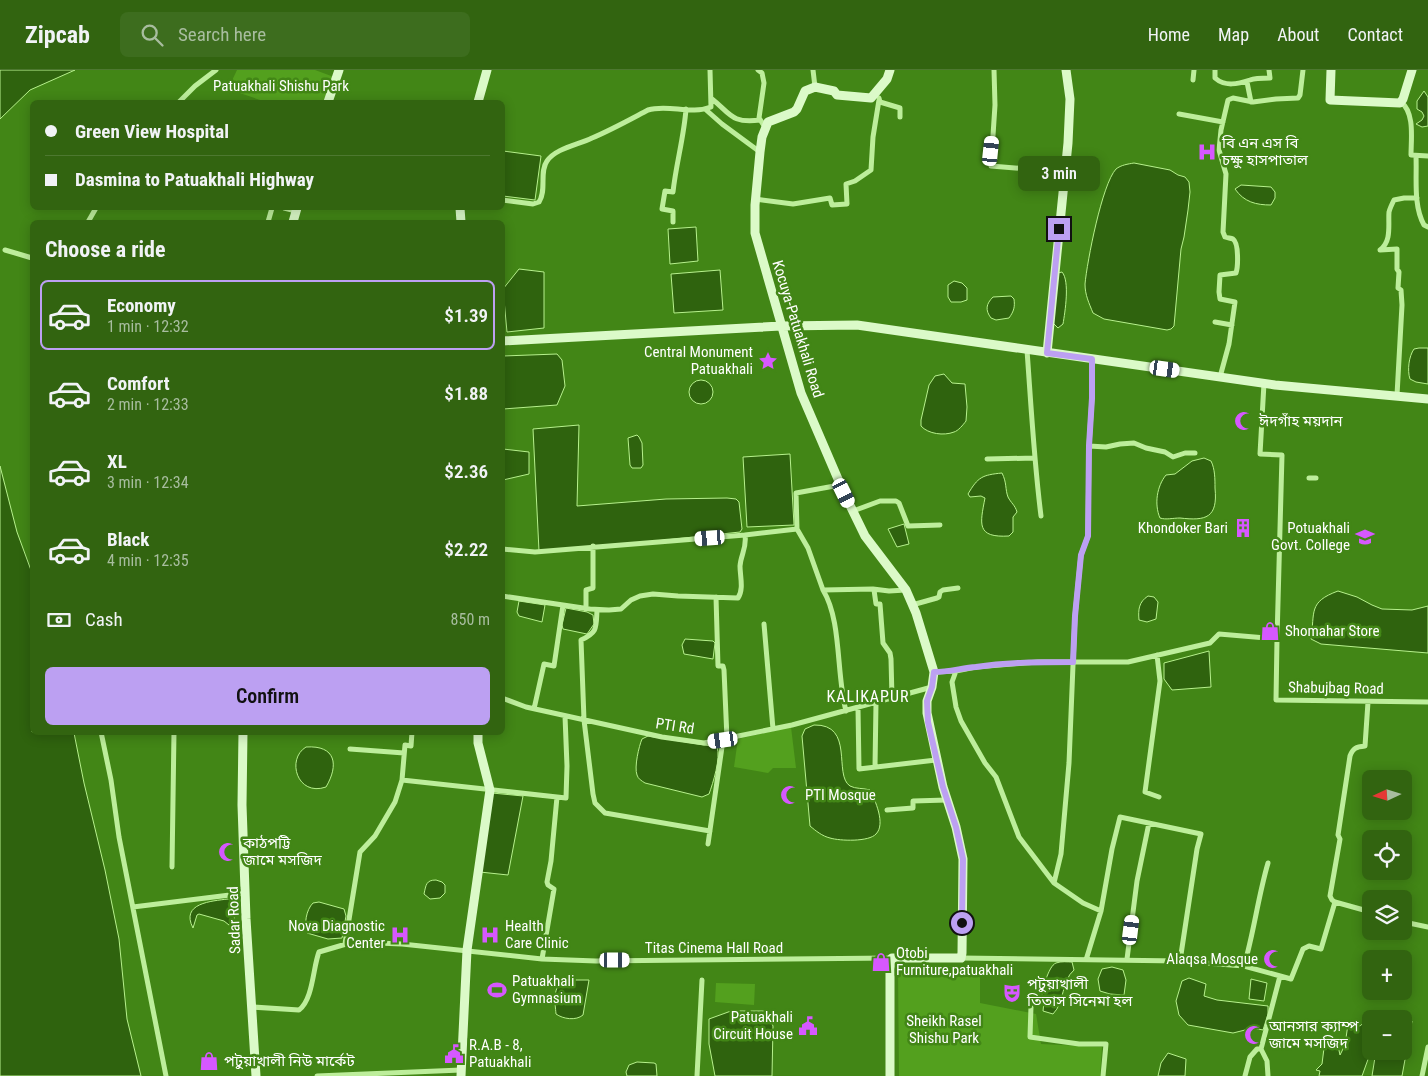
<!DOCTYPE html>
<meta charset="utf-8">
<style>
body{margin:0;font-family:"Roboto Condensed","Noto Sans Bengali",sans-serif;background:#3d6d1e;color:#f1f3f6;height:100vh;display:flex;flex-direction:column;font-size:19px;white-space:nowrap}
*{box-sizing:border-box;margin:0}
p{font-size:16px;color:#a8bd9f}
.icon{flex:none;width:28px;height:28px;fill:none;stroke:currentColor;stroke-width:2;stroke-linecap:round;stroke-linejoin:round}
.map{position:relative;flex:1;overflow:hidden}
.side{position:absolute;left:30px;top:150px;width:475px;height:515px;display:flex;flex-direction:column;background:#326410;border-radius:8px;box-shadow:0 2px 12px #0003}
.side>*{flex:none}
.banner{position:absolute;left:30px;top:30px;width:475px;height:110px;border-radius:8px;box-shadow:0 2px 12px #0003;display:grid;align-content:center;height:110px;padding:0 15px;background:#326410}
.needle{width:32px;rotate:266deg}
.controls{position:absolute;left:1362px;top:700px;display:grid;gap:10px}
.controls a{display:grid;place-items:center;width:50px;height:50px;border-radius:8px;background:#326410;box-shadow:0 2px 12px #0003;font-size:25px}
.end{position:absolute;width:22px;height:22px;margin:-11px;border:6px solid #bca0f2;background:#111;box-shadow:0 0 0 2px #111}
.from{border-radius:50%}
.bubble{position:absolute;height:35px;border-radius:8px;background:#326410;box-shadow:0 2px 12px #0003;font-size:16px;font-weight:600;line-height:35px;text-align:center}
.car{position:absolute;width:15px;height:30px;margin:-15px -8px;border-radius:6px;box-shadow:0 0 4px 1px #0007;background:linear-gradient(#fff 24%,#345 0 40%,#fff 0 76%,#345 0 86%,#fff 0)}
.banner b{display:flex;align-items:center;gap:18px;height:48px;font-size:19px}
.banner b+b{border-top:1px solid #4d7830}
.banner i{width:12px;height:12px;background:#f1f3f6}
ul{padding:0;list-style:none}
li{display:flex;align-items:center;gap:15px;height:70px;margin:0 10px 8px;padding:0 5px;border:2px solid transparent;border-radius:8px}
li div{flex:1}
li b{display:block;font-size:19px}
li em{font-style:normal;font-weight:600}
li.current{border-color:#bca0f2}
li>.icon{width:45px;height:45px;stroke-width:1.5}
h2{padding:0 15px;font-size:22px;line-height:60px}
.pay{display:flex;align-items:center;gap:12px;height:55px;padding:0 15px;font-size:19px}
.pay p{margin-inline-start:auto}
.button{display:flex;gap:10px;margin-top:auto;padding:10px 15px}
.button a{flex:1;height:58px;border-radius:8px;background:#bca0f2;color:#111;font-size:20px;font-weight:600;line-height:58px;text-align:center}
header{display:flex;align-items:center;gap:30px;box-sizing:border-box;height:70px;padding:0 25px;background:#326410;border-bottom:1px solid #4d7830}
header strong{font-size:24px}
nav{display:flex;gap:28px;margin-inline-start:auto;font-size:18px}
.search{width:350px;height:45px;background:#3d6d1e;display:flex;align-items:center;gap:12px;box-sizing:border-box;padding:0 18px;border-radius:8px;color:#a8bd9f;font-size:19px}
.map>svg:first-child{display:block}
.green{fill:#53a01e}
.water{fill:#2f630e;stroke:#b7f18d}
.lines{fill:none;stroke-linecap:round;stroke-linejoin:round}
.street{stroke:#bdee9b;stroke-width:5}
.secondary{stroke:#dbfac8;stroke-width:9}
.route{stroke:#bca0f2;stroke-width:6}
.labels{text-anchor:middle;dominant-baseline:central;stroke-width:5;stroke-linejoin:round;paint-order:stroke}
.park-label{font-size:15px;fill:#fff;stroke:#428616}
.poi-label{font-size:15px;fill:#fff;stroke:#428616;text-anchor:start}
.street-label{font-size:15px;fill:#fff;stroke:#428616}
.neighbourhood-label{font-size:16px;letter-spacing:1px;fill:#fff;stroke:#428616}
</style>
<header>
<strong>Zipcab</strong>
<div class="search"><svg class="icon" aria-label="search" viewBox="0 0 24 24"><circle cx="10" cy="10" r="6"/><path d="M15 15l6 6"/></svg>Search here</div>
<nav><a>Home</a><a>Map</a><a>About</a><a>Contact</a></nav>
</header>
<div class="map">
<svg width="1428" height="1006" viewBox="0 0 1428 1006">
<rect width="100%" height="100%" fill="#428616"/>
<!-- green -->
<path class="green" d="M 237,0 L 315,0 L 334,7 L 325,32 L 266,32 L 228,19 Z
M 791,657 L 796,698 L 773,698 L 768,703 L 734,697 L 738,669 Z
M 898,896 L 980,897 L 980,933 L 1036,944 L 1041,974 L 1102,977 L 1100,1006 L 899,1006 Z
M 716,913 L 755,914 L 754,935 L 715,932 Z"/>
<!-- water -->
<path class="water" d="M 0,0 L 75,0 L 30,20 L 0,49 Z
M 1424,21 L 1428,27 L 1428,56 L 1422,57 L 1416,54 L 1422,50 L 1424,46 L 1422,42 L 1417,39 L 1417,31 Z
M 503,81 L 541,86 L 535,130 L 503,126 Z
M 1134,93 L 1170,100 L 1178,105 L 1185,107 L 1189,112 L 1190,122 L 1188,140 L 1184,167 L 1181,179 L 1174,256 L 1171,259 L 1167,260 L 1104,249 L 1093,243 C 1089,233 1085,225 1085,214 C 1087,192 1102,114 1116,99 C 1121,95 1128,94 1134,93 Z
M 1241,115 L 1271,117 L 1275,122 L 1275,128 L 1271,135 C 1256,135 1244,132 1235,119 Z
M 696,157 L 698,191 L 670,194 L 668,159 Z
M 519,199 L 544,202 L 544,258 L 507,262 L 503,219 Z
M 720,200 L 723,240 L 674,243 L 671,204 Z
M 1062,202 C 1070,211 1065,242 1063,254 L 1058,258 L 1053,253 L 1058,203 Z
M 954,211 L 962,213 L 967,218 L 967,230 L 961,232 L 951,232 L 948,227 L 948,215 Z
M 1011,226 L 1014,229 C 1015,237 1014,241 1009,248 L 996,250 L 991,248 C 985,240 986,234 993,227 Z
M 1419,278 L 1428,278 L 1428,314 L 1416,312 L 1410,309 C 1407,300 1409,286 1414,279 Z
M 557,284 L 562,290 L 565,316 L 557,335 L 503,339 L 503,286 Z
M 944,304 L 952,313 L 965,314 L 967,337 L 966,351 C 963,355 958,361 954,362 C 944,366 928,364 921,356 L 921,350 L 929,315 L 935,306 Z
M689 322a12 12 0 1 1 24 0a12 12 0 1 1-24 0Z
M 579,355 L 577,436 L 666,429 L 727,428 L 736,429 L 739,432 L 742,459 L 740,462 L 628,474 L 539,481 L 533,359 Z
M 637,365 L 639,367 L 642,373 L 643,395 L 641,398 L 632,398 L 630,395 L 628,368 Z
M 503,379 L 529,382 L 529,404 L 503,410 Z
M 790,384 L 794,455 L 747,457 L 743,387 Z
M 1204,388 L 1211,391 C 1215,399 1215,409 1215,418 C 1218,448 1206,451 1180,448 C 1173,448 1166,450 1160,448 C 1154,434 1157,416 1166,405 L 1175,404 L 1192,391 Z
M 0,396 L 17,462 L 32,503 L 32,662 L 74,663 L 84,713 L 105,800 L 119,869 L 127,949 L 141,1006 L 0,1006 Z
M 1002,403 C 1007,413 1005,419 1008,427 C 1011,433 1015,435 1017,442 L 1013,447 L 1013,462 L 1009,466 C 976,468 980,454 985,428 L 981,426 L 970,427 L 968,424 C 978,407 982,405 1002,403 Z
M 904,454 L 909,474 L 897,477 L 888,459 Z
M 1338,521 L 1357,527 L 1372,535 L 1382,539 L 1412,540 L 1428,536 L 1428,583 L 1321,574 L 1311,569 C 1315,542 1308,532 1338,521 Z
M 1148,526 L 1154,527 L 1158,532 L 1156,549 L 1147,552 L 1139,550 C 1138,539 1139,532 1148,526 Z
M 519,531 L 545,535 L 542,552 L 519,546 L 517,542 Z
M 566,538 L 587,542 L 593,545 L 594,554 L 587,564 L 563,559 L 562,555 Z
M 685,569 L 713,571 L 715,573 L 713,589 L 684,584 L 682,575 Z
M 1209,581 L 1211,617 L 1172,620 L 1164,609 L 1164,593 Z
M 814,655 C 855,654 833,705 850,716 C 855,719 864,718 870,720 C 875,730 886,754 876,764 C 869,772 840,771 830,768 C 822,766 816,761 810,756 L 802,666 L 805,659 Z
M 648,666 L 717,677 C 721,688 713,713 709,724 L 702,727 L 645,713 C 642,711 638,709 637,705 C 634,697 639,676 642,669 Z
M 306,677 C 336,675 339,695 326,717 C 297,727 286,689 306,677 Z
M 492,723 L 523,726 L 508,805 L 480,802 Z
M 436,810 L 442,812 L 445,815 L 445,823 L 440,828 L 430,829 L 424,824 C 426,815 426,810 436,810 Z
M 228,829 L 231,830 C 235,835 236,848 232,854 L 229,855 L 224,851 L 199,844 L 197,845 L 193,858 C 180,833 212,831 228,829 Z
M 319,832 L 344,839 L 346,846 L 342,868 L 328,869 L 307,863 C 304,854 306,840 313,833 Z
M 1072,892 L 1074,900 C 1061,911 1065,932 1053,944 L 1043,941 L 1044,932 L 1041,930 C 1042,922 1048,896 1056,893 C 1061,891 1068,892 1072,892 Z
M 1112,897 L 1123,900 L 1126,910 L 1124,925 L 1110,924 L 1100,921 L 1098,909 L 1102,899 Z
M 1189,908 L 1206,914 L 1204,926 L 1217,930 L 1268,936 L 1268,944 L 1263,960 L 1249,957 L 1245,960 L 1233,963 L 1188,955 L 1179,945 L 1176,931 L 1182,911 Z
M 1251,909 L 1267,913 L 1264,931 L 1249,929 Z
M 565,910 L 589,910 L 583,945 C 576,951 563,949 556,944 C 555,932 552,916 565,910 Z
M 731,941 L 766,941 L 773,956 L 772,1006 L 715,1006 L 709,974 L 709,949 Z
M 1370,947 L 1372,949 L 1371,981 L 1362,1006 L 1319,1006 L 1320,1001 L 1316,1000 L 1322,994 L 1324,978 L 1329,976 L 1338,976 L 1340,985 L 1345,975 L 1348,954 L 1360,956 Z
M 1404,949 L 1412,951 L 1402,1006 L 1372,1006 L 1376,981 L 1404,981 Z
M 1168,983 L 1186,989 L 1185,1006 L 1158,1006 L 1161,993 Z
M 637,992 L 654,993 L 656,994 L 657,1006 L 627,1006 L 626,1002 L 629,995 Z"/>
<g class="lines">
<!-- street -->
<path class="street" d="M 758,0 L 762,3 L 764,13 L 759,48 L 765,57
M 813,0 L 815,17
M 994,0 L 995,35 L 991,96 L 1065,102
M 1215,0 L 1215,8 C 1225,17 1238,14 1250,10 C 1255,8 1264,8 1270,8 L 1269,0
M 1193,10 L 1194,0
M 1247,12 L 1251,32
M 879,28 L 880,32 L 900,38 L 900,47
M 712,29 C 730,43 731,54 760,50
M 179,32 L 195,16 L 216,0
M 1401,32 C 1415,43 1411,69 1411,85 L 1428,86
M 705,39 L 722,54 L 760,82
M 1179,44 L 1223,52
M 1416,86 C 1417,108 1413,135 1424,155 L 1428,157
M 755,129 L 793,134 L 830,128 L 832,135 L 847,134 L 846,114 L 855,111 L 871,100 L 873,67 L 879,30
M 502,130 L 533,134 L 539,132 C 547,120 539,102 547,91 C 556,78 578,75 592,68 C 611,60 629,50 648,40 C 668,34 691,45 711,37 L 710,0
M 284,138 L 296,141
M 88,152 L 96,138
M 268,152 L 272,138
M 673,152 L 673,141 L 662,139 L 665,121 L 673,122 C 676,94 684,67 686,39
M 5,180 L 32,188
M 1215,252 L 1232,255
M 1027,280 C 1031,335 1034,391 1041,446
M 1220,307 L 1229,274 L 1235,232 L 1220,229 L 1219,222 L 1220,205 L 1236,203 C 1238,197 1239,173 1233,169 C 1231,168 1228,168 1225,167 L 1223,162 L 1226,104 L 1219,80 L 1221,60 L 1228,30 L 1233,28 L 1253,32 L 1276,29 L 1298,28 L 1300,25 L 1303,0
M 1264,313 L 1260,384 L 1282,385 L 1277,569
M 1397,325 L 1402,235 L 1401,220 L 1398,218 L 1399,202 L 1397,199 L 1397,179 L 1380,180 C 1392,171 1388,155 1389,142 C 1390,138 1392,134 1394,130 L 1404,128 L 1417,128
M 1089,376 L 1106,377 L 1120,374 L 1134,373 L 1146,378 L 1165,382 L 1173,387 L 1185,383 L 1195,383
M 987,389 L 1035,388
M 1309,408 L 1316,408
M 853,441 L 880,431 L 896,431 L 899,433 L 908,456 L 940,455
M 797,459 L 808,478 L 823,520 L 873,519 L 889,521 L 906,520
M 502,479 L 535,482 L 745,465 L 797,459 L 796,423 L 840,415
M 823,520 C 842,551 836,604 846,641
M 874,520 L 876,534 L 880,534 L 883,573 L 890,583 L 891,589 L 892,628
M 502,526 L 590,539 L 609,540 L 621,539 L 631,530 L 640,526 L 653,524 L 678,526 L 738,528 C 744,519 740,506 740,496 C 741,484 747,478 745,465
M 716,527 L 718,596 L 723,596 L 724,600 L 727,669
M 912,535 L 937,528 L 939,527 L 940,522 L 943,520 L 958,518
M 586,539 L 586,520 L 593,518 L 593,476
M 597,540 C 596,558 598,562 581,570 L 584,650 L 593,724 L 595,733 L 605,743 L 710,761
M 764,554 L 773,659
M 1157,585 L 1160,611 L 1145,722 L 1159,727
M 956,601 L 952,612 L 956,637 L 961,651 L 985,693 L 996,707 L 1019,767 L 1054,813 L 1083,833 L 1101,841
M 934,602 L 956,601 L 976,597 L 1038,592 L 1128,592 L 1210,573 L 1219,564 L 1277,569 L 1276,630 L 1428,632
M 502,628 L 526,637 L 662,667 L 704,673 L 792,655 L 932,617
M 858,638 L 859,699 L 936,690
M 534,639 L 544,594 L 554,596 L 563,535
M 101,662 L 111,710 L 119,767 L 166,1006
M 350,679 L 404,683
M 875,697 L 876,633
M 402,710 L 405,675 L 411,676 L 412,662
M 887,740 L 913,738 L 913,731 L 947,730
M 708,774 L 723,670
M 172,797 L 174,662
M 1054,813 L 1061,784 L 1069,693 L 1075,546 L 1079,505 L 1081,485 L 1088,466 L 1089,376 L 1092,328 L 1092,289
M 1335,832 L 1371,842
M 133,837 L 246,823
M 1404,852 L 1428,857
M 345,874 L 360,782 L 375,766 L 395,732 L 402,710 L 557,727
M 961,888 L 1180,891 L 1244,896 L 1291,909 L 1303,879 L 1309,876 L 1321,879 L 1335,832 L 1332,830 L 1330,826 L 1340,769 L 1338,765 L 1350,686 C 1353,678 1356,677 1365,676 L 1368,632
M 542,889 L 554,819 L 548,815 L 547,812 L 551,791 L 557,727 L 566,728 L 567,696 L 565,646
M 1127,889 L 1137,811 L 1149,753
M 1086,890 L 1101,841 L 1112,779 L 1120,747 L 1201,764 L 1197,779 L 1180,891
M 1244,896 C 1254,862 1258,827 1268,793
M 1031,936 L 1030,967 L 1079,974 L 1106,974 L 1103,1006
M 252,937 L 299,940 C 313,930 313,897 319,882 L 353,872 L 402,874 L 542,889 L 596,891 L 892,888
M 317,1006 L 461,1000
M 697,1006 L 702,910
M 1245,1006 L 1250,987 L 1257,979 L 1261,979
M 1268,1006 L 1267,991 L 1261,979 L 1280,906
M 1422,1006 L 1428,977"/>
<!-- secondary -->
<path class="secondary" d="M 890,0 L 887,9 L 871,28 L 837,25 L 834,21 L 815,17 L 805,21 L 797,39 L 794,42 L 768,52 L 762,67 L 760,82 L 755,135 L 755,163 L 801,323 L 844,423 L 865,466 L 906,520 L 916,543 L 934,602 L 932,617 L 927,631 L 927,643 L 943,717 L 956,757 L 963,789 L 962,883 L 961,888 L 892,888 L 890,899 L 890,1006
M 1331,0 L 1330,30 L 1400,33 L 1403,29 L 1412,0
M 328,32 L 339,0
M 478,32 L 487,0
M 460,138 L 461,152
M 293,152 L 297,138
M 502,271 L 781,256 L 857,255 L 1275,315 L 1428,329
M 1047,283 L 1068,73 L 1070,29 L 1066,0
M 243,662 L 242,735 L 246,849 L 256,1006
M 461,1006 L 467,880 L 490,720 L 478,673 L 478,662"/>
</g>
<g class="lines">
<!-- route -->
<path class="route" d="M 962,853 L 963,789 L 956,757 L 943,717 L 928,652 L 927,631 L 932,617 L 934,602 C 949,602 962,598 976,597 C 1008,592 1041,592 1073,592 L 1075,546 L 1081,485 L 1088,466 L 1089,376 L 1092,328 L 1092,289 L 1047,283 L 1059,159"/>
</g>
<!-- icons -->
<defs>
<g id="hospital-bare" transform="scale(1.5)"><path d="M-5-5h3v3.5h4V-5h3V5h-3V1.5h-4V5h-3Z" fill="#d658ff" stroke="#428616" stroke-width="2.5" paint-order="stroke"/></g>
<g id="sight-bare" transform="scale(1.5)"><path d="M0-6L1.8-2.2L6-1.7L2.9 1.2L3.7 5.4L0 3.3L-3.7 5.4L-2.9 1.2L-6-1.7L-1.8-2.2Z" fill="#d658ff" stroke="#428616" stroke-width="2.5" paint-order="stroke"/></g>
<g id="mosque-bare" transform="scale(1.5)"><path d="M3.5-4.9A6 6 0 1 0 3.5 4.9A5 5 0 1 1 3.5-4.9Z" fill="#d658ff" stroke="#428616" stroke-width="2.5" paint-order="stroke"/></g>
<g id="building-bare" transform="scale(1.5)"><path d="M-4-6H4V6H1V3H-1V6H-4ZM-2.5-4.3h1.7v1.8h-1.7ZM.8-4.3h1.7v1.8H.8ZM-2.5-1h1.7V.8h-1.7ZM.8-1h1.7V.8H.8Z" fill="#d658ff" stroke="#428616" stroke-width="2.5" paint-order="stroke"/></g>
<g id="university-bare" transform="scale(1.5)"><path d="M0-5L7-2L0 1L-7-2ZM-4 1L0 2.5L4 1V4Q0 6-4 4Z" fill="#d658ff" stroke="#428616" stroke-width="2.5" paint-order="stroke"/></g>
<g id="shop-bare" transform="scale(1.5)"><path d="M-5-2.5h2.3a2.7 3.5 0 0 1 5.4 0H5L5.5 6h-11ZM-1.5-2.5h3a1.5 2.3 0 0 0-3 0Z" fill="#d658ff" stroke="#428616" stroke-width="2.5" paint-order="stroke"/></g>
<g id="stadium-bare" transform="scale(1.5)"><path d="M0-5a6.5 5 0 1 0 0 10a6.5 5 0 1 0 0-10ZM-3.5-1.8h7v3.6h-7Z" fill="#d658ff" stroke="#428616" stroke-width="2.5" paint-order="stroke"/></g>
<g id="theatre-bare" transform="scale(1.5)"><path d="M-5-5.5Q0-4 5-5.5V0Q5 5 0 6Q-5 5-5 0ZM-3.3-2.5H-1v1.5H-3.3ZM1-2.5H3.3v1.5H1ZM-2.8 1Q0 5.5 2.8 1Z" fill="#d658ff" stroke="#428616" stroke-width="2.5" paint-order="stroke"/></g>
<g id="civic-bare" transform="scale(1.5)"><path d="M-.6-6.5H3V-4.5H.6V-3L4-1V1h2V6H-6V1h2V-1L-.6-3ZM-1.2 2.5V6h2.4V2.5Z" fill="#d658ff" stroke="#428616" stroke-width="2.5" paint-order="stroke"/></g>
</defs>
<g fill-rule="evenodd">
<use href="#hospital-bare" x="1207" y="82"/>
<use href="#sight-bare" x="768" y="291"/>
<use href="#mosque-bare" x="1244" y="351"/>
<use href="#building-bare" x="1243" y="458"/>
<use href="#university-bare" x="1365" y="467"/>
<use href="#shop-bare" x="1270" y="561"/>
<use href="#mosque-bare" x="790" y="725"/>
<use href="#mosque-bare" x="228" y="782"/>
<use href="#hospital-bare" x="400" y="865"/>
<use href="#hospital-bare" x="490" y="865"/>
<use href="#mosque-bare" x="1273" y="889"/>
<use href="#shop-bare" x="881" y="892"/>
<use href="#stadium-bare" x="497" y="920"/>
<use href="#theatre-bare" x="1012" y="923"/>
<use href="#civic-bare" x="808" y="956"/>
<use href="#mosque-bare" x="1254" y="965"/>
<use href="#civic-bare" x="454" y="984"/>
<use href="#shop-bare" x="209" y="991"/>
</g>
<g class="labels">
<!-- park labels -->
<g class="park-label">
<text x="281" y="16">Patuakhali Shishu Park</text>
<text x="944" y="951">Sheikh Rasel<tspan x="944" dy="17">Shishu Park</tspan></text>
</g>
<!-- poi labels -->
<g class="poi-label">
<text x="1222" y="73">বি এন এস বি<tspan x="1222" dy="17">চক্ষু হাসপাতাল</tspan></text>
<text x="753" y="282" text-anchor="end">Central Monument<tspan x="753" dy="17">Patuakhali</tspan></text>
<text x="1259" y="351">ঈদগাঁহ ময়দান</text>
<text x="1228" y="458" text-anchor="end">Khondoker Bari</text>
<text x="1350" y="458" text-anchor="end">Potuakhali<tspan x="1350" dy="17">Govt. College</tspan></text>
<text x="1285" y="561">Shomahar Store</text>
<text x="805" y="725">PTI Mosque</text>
<text x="243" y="773">কাঠপট্টি<tspan x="243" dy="17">জামে মসজিদ</tspan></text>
<text x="385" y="856" text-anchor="end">Nova Diagnostic<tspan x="385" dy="17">Center</tspan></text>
<text x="505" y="856">Health<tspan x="505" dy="17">Care Clinic</tspan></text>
<text x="896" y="883">Otobi<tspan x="896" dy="17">Furniture,patuakhali</tspan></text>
<text x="1258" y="889" text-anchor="end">Alaqsa Mosque</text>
<text x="512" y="911">Patuakhali<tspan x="512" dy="17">Gymnasium</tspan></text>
<text x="1027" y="914">পটুয়াখালী<tspan x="1027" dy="17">তিতাস সিনেমা হল</tspan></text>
<text x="793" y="947" text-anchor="end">Patuakhali<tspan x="793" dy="17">Circuit House</tspan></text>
<text x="1269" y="956">আনসার ক্যাম্প<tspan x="1269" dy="17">জামে মসজিদ</tspan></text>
<text x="469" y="975">R.A.B - 8,<tspan x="469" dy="17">Patuakhali</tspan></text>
<text x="224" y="991">পটুয়াখালী নিউ মার্কেট</text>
</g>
<!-- street labels -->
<g class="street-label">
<text transform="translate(798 259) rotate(73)">Kocuya-Patuakhali Road</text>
<text transform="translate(1336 618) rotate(1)">Shabujbag Road</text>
<text transform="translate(675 656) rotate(9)">PTI Rd</text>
<text transform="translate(234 850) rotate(-92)">Sadar Road</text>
<text x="714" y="878">Titas Cinema Hall Road</text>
</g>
<!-- neighbourhood labels -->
<g class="neighbourhood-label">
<text x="868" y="626">KALIKAPUR</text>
</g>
</g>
</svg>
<div class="controls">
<a><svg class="needle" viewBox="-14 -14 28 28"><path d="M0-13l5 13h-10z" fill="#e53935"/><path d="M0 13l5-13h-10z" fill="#a8bd9f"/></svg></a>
<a><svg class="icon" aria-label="locate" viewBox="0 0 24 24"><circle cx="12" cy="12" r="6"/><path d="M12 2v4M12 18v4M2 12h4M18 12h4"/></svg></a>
<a><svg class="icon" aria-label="layers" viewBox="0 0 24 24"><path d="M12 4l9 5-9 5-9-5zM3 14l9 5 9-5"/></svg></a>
<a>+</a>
<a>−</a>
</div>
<i class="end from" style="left:962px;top:853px"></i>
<i class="end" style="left:1059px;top:159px"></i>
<div class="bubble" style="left:1018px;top:86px;width:82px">3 min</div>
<i class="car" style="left:991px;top:81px;rotate:6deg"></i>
<i class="car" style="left:1165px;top:299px;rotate:98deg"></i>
<i class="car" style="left:844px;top:423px;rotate:154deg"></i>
<i class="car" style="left:710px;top:468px;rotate:266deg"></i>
<i class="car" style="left:723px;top:670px;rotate:262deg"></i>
<i class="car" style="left:1131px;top:860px;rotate:7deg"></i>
<i class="car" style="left:615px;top:890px;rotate:90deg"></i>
<div class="banner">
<b><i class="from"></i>Green View Hospital</b>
<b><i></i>Dasmina to Patuakhali Highway</b>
</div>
<section class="side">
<h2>Choose a ride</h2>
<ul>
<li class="current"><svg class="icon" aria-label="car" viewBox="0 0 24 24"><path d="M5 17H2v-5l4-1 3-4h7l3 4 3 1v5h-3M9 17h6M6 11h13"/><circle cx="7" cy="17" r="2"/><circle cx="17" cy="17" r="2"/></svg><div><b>Economy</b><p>1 min · 12:32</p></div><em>$1.39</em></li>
<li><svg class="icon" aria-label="car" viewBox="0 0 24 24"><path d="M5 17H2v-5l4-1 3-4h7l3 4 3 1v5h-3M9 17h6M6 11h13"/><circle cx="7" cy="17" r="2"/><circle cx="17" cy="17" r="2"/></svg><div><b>Comfort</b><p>2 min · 12:33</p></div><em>$1.88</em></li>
<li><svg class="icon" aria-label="car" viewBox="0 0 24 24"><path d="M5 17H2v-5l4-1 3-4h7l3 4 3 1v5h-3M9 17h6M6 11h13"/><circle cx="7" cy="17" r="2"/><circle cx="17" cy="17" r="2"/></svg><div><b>XL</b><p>3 min · 12:34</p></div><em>$2.36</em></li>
<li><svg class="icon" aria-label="car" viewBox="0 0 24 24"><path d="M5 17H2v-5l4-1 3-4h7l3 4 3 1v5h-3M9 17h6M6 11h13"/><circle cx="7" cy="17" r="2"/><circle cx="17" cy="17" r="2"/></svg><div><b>Black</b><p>4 min · 12:35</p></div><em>$2.22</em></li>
</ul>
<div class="pay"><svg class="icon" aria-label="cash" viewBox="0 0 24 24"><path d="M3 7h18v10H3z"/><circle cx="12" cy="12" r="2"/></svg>Cash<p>850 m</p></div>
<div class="button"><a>Confirm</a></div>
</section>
</div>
